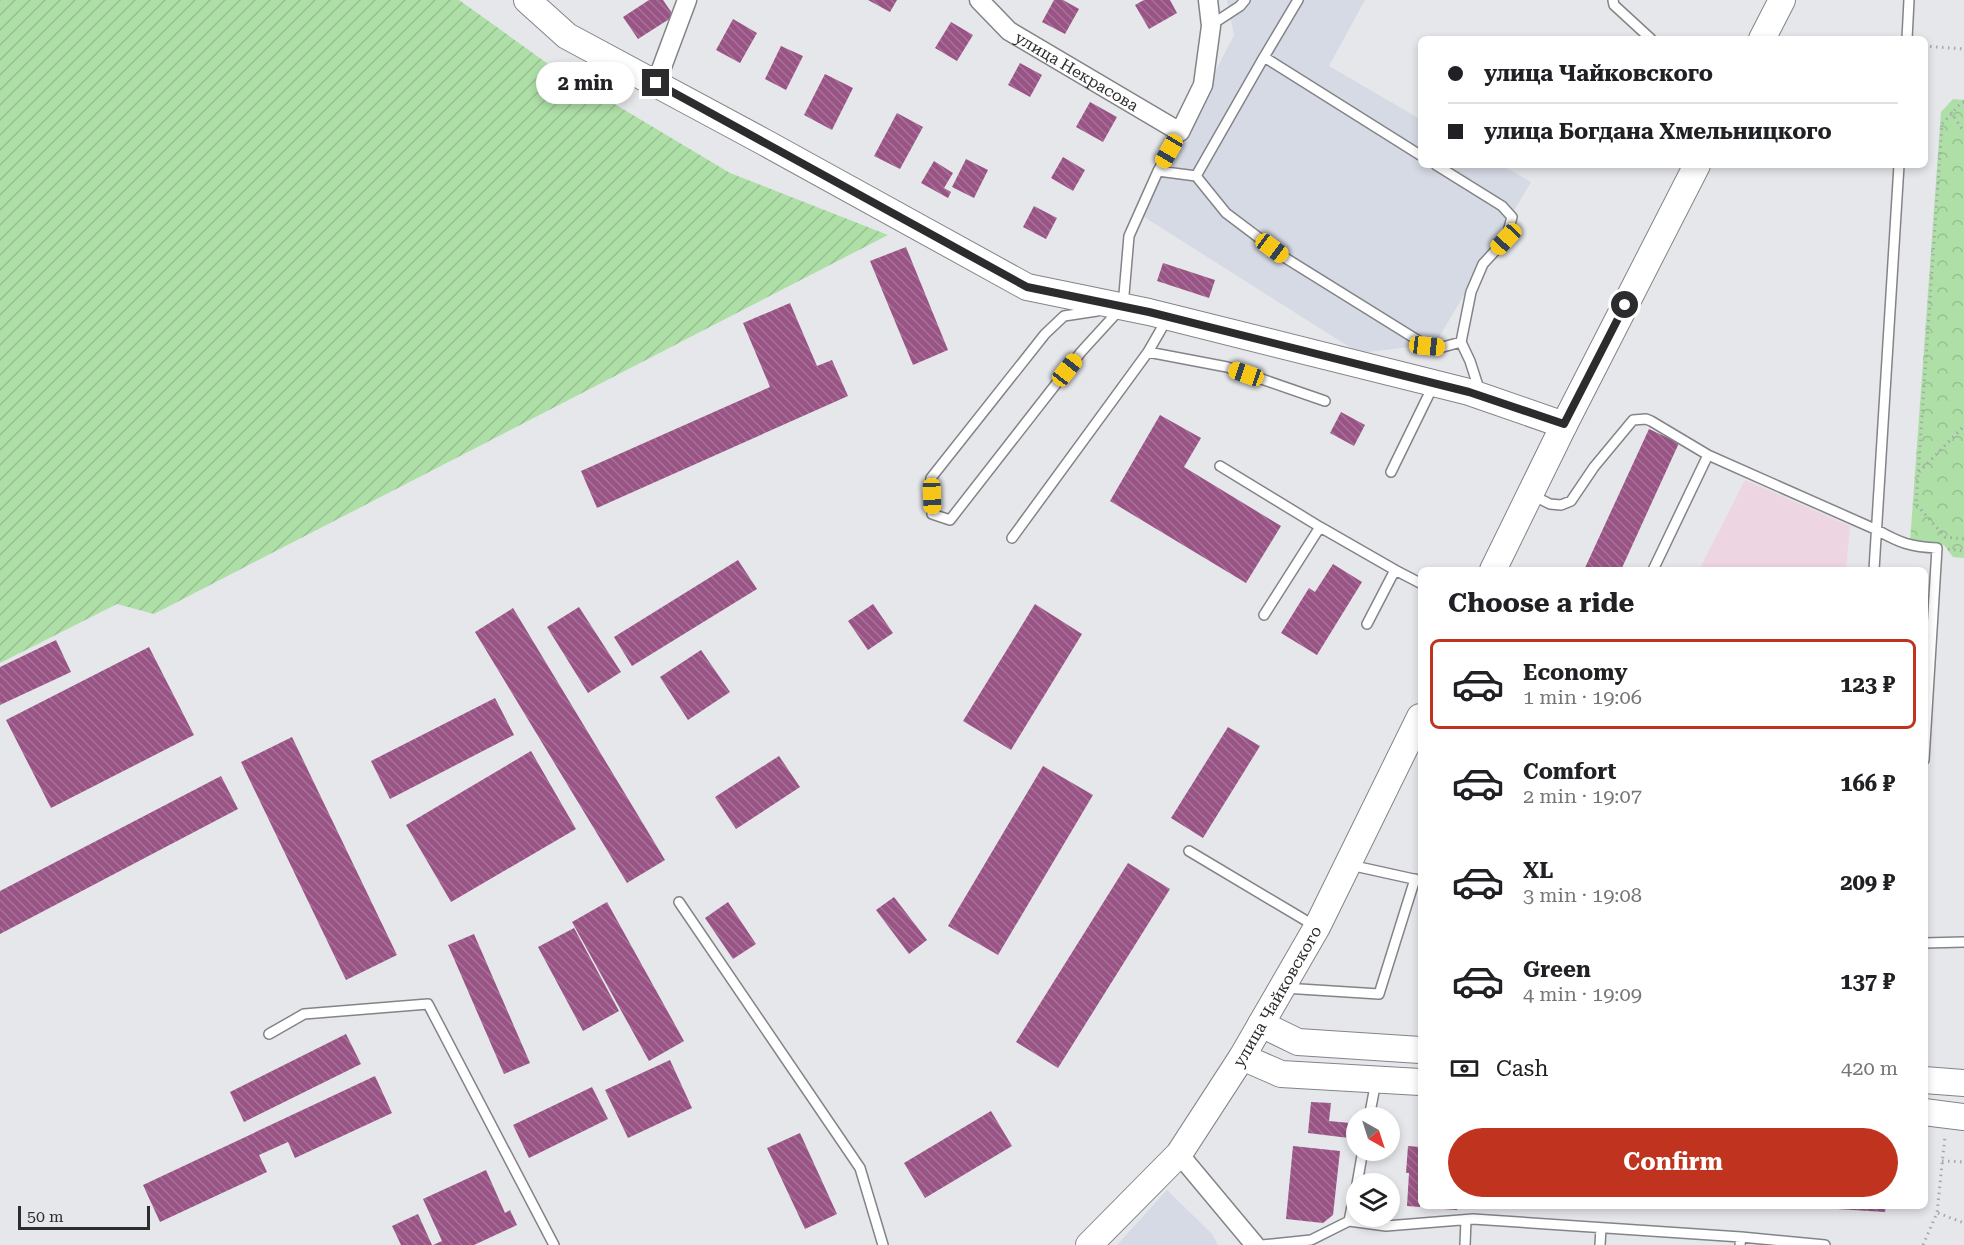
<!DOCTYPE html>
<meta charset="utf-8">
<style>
body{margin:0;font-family:"Roboto Serif",serif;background:#f6f6f6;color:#202124;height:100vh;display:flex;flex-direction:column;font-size:22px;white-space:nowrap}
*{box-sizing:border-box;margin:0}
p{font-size:20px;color:#757577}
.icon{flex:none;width:33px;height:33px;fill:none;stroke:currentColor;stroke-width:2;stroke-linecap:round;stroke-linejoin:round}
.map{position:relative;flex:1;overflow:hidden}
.sheet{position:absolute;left:1418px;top:567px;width:510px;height:642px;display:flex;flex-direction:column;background:#fff;border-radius:9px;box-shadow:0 3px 9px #0003}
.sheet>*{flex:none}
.guide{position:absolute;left:1418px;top:36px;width:510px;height:132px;border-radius:9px;box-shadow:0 3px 9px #0003;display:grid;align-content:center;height:132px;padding:0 30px;background:#fff}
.needle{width:39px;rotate:141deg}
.fabs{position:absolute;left:1346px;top:1107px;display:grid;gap:12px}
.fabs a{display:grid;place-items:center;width:54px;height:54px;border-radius:50%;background:#fff;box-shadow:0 3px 9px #0003;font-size:30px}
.scale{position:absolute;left:18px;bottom:15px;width:132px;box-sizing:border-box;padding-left:6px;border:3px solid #2c2c2e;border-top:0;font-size:16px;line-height:21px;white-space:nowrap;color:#2c2c2e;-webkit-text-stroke:4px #e5e7eb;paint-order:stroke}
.end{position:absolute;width:27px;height:27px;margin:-14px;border:8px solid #2c2c2e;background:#fff;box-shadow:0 0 0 3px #fff}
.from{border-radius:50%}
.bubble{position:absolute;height:42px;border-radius:21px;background:#fff;box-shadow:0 3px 9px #0003;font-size:20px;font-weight:700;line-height:42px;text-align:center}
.car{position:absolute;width:18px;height:36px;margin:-18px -9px;border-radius:8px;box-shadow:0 0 4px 2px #0007;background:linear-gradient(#f5c518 24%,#345 0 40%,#f5c518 0 76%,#345 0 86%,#f5c518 0)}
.guide b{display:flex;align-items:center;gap:21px;height:57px;font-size:22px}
.guide b+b{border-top:2px solid #e0e0e0}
.guide i{width:15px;height:15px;background:#202124}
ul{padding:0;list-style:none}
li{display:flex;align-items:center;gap:18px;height:90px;margin:0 12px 9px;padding:0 18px;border:3px solid transparent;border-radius:9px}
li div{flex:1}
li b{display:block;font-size:22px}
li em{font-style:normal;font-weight:700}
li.on{border-color:#c0341f}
li>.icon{width:54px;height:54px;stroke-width:1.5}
h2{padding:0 30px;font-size:27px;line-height:72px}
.pay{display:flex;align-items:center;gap:15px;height:66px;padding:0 30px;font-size:22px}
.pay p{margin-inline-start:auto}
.action{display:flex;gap:12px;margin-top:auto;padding:12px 30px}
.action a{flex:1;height:69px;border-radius:36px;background:#c0341f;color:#fff;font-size:24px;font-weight:700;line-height:69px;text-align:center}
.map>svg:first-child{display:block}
.built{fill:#d6dae5}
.education{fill:#edd5e1}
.park{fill:url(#park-crowns)}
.garden{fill:url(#garden-furrows)}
.building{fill:url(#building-back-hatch)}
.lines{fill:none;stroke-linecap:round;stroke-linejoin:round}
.lane-casing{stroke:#838488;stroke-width:12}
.street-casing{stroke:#838488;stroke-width:21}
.secondary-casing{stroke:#838488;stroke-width:28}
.path{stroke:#a6a7aa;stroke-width:3;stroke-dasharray:1.5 4.5;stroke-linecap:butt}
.lane{stroke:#fff;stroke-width:9}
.street{stroke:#fff;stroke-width:18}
.secondary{stroke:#fff;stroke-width:26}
.route{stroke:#2c2c2e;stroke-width:8}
.labels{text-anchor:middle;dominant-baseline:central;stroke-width:6;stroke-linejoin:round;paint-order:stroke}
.street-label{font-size:16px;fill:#2c2c2e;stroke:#e5e7eb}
</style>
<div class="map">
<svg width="1964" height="1245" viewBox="0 0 1964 1245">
<defs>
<pattern id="park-crowns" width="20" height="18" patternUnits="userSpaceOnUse" patternTransform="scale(1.5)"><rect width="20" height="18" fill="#aedfa7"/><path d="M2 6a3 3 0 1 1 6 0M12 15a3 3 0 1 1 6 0" fill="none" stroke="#96c090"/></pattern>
<pattern id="garden-furrows" width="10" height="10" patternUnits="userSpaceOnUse" patternTransform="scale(1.5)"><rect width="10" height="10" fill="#aedfa7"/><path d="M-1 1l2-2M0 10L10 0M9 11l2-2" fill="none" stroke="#96c090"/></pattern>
<pattern id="building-back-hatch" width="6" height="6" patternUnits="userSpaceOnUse" patternTransform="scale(1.5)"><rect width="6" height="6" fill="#995485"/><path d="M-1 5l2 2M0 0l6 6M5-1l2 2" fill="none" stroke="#a57497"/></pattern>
</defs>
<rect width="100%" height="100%" fill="#e5e7eb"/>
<!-- built -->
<path class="built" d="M 1227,0 L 1365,0 L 1329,66 L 1420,119 L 1420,165 L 1501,165 L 1531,182 L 1435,344 L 1359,353 L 1141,215 L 1234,35 Z
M 1167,1190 L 1212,1234 L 1218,1245 L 1117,1245 Z"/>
<!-- education -->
<path class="education" d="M 1745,480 L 1850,526 L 1846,570 L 1699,570 Z"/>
<!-- park -->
<path class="park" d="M 1953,99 L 1964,100 L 1964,558 L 1953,557 L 1944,545 L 1910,542 L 1941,112 Z"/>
<!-- garden -->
<path class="garden" d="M 0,0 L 459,0 L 551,66 L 730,173 L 888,235 L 154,614 L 117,604 L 0,663 Z"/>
<!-- building -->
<path class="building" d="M 649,0 L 663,0 L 674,16 L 638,39 L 623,17 Z
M 868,0 L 897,0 L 890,12 Z
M 1054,0 L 1063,0 L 1079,9 L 1065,34 L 1042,22 Z
M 1144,0 L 1170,0 L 1177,13 L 1149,29 L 1135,5 Z
M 733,19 L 757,33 L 740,63 L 716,50 Z
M 951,22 L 973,35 L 957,61 L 935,48 Z
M 781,46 L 803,56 L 786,90 L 765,79 Z
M 1020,63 L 1042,75 L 1030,97 L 1008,85 Z
M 825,74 L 853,88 L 832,130 L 804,115 Z
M 1090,102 L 1117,117 L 1103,142 L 1076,127 Z
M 897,113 L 923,127 L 900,169 L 874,156 Z
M 1063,157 L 1085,170 L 1073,191 L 1051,178 Z
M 966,159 L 988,170 L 974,198 L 952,187 Z
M 934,161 L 953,173 L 944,188 L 951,192 L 948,198 L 921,183 Z
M 1034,206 L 1057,218 L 1046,239 L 1023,227 Z
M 906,247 L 948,350 L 913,365 L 870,261 Z
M 1163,263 L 1215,280 L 1209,298 L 1157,281 Z
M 790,303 L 817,366 L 832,360 L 848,396 L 597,508 L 581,471 L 770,387 L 743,323 Z
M 1341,412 L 1365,425 L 1354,446 L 1330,433 Z
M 1160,415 L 1201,438 L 1184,467 L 1281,526 L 1246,583 L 1110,501 Z
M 1649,429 L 1679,443 L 1621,570 L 1584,570 Z
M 738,560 L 757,589 L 632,666 L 614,637 Z
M 1333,564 L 1362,582 L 1317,655 L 1281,633 L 1309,588 L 1315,592 Z
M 873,604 L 893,633 L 868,650 L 848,621 Z
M 1035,604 L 1082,634 L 1011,750 L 963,721 Z
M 579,607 L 621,672 L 588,693 L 547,627 Z
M 513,608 L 665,860 L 627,883 L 475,632 Z
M 56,640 L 71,672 L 0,705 L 0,667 Z
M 149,647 L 194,735 L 51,808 L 6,720 Z
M 701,650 L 730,692 L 688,720 L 660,677 Z
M 495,698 L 514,735 L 390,799 L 371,761 Z
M 1228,727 L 1260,746 L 1203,838 L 1171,818 Z
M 292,737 L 397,955 L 346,980 L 241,762 Z
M 531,751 L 576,829 L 451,902 L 406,825 Z
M 779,756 L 800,787 L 736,829 L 715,797 Z
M 1043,766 L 1093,795 L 998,955 L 948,926 Z
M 221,776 L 238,809 L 0,934 L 0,891 Z
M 1128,863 L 1170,889 L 1058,1068 L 1016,1042 Z
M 894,897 L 927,940 L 909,954 L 876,910 Z
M 607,902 L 684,1041 L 649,1061 L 572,922 Z
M 728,902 L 756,944 L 733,959 L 705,918 Z
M 574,928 L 619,1011 L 583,1031 L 538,947 Z
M 474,934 L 530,1063 L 504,1074 L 448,945 Z
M 346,1034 L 361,1064 L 244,1122 L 230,1092 Z
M 670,1060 L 692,1108 L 628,1138 L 605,1090 Z
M 375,1076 L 392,1113 L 295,1158 L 288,1142 L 259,1155 L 267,1172 L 160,1222 L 143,1185 Z
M 592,1087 L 608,1119 L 529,1158 L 513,1125 Z
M 1311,1102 L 1331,1103 L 1329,1121 L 1350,1123 L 1349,1138 L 1308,1133 Z
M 991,1111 L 1012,1146 L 925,1198 L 904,1163 Z
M 800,1133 L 837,1214 L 805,1229 L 767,1148 Z
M 1293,1146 L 1340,1151 L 1333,1215 L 1323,1223 L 1286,1219 Z
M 1408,1146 L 1420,1147 L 1420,1207 L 1407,1206 L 1409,1173 L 1406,1173 Z
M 486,1170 L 505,1213 L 510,1210 L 517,1225 L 474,1245 L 433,1245 L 442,1241 L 423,1199 Z
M 1429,1206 L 1458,1206 L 1457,1210 L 1429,1208 Z
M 1822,1206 L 1886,1206 L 1885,1212 L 1821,1208 Z
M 418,1214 L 432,1245 L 401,1245 L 392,1226 Z"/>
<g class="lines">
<!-- lane casing -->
<g class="lane-casing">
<path id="lane" d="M 1613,0 L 1614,5 L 1651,39
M 1211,25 L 1240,6 L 1245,0
M 1907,39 L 1909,0
M 1264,57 L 1298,0
M 1436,165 L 1502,206 L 1512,217 L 1506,239 L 1483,264 L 1471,292 L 1461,342 L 1470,361 L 1480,392
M 1158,171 L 1180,132
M 1196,176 L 1226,213 L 1287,259 L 1427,346 L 1443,347 L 1461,342
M 1097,311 L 1064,316 L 1045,334 L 931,478 L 932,514 L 950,520 L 1081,352 L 1123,306 L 1129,236 L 1158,171 L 1196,176 L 1264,57 L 1420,155
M 1148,352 L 1227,367 L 1325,401
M 1220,466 L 1320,527
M 1391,472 L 1433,386
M 1532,495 L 1550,504 L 1561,505 L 1571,501 L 1594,467 L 1633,420 L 1646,419 L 1651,421 L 1708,455 L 1877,530 C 1900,543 1911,547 1937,548 L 1924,760
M 1012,538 L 1148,352 L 1167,319
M 1653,570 L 1708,455
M 1874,570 L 1899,165
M 1264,615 L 1320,527 L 1395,570
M 1367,624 L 1395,570 L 1420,583
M 1189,851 L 1315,926
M 1350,865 L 1418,880
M 679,902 L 860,1168 L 883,1245
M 1924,943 L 1964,942
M 1284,988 L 1379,994 L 1415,879
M 269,1034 L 304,1014 L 428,1004 L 554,1245
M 1369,1118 L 1376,1081
M 1357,1184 L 1363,1150
M 1349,1221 L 1356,1187
M 1741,1237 L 1825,1245
M 1262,1245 L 1311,1240 L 1349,1221 L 1386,1226 L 1473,1219 L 1741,1237 L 1740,1245
M 1465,1245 L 1466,1220
M 1600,1245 L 1601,1228"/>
</g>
<!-- street casing -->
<g class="street-casing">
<g id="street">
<path id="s1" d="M 979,0 L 1009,31 L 1180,132 L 1203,85 L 1211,26 L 1208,0"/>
<path d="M 656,83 L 687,0"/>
<path d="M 1179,1154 L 1255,1245"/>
</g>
</g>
<!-- secondary casing -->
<g class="secondary-casing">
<g id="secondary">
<path d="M 527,0 L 567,36 L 764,142 L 1027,287 L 1149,312 L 1469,392 L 1564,425"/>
<path d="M 1762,39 L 1782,0"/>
<path d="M 1493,570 L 1564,425 L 1697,165"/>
<path d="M 1261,1024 L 1298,1042 L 1420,1050"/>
<path d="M 1242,1057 L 1281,1074 L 1420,1082"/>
<path d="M 1924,1080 L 1964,1083"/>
<path d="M 1924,1112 L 1964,1117"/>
<path id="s2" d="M 1089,1245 L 1179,1154 L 1242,1057 L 1317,927 L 1420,717"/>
</g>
</g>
<!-- path -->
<path class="path" d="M 1924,46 L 1964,49
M 1964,102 L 1962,102 L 1942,124 L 1916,504 L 1945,537 L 1964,539
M 1951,112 L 1964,132
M 1919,472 L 1964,426
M 1948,549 L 1964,551
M 1942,1161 L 1964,1162
M 1938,1213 L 1964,1223
M 1923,1245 L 1937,1213 L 1945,1136"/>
<!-- lane -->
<use href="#lane" class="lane"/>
<!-- street -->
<use href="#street" class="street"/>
<!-- secondary -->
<use href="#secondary" class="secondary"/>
</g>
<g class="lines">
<!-- route -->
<path class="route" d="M 656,83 L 1027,287 L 1149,312 L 1469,392 L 1564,424 L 1625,305"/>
</g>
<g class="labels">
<!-- street labels -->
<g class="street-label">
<text stroke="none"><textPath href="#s1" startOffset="122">улица Некрасова</textPath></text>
<text stroke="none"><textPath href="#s2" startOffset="314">улица Чайковского</textPath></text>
</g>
</g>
</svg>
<div class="fabs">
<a><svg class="needle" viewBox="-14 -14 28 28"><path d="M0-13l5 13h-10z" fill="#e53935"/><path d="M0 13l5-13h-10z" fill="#757577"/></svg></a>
<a><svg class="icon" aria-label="layers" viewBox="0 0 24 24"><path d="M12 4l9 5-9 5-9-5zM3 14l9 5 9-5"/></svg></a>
</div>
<div class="scale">50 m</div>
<i class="end from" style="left:1625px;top:305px"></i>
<i class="end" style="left:656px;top:83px"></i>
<div class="bubble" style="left:536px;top:62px;width:99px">2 min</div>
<i class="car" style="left:1169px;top:151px;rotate:210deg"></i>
<i class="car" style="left:1506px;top:239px;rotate:223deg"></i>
<i class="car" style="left:1272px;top:248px;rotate:127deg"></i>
<i class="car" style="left:1427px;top:346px;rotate:96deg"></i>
<i class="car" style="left:1067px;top:370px;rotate:38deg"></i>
<i class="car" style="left:1246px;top:374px;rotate:289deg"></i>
<i class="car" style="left:932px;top:496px;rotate:178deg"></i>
<div class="guide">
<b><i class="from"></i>улица Чайковского</b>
<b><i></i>улица Богдана Хмельницкого</b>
</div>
<section class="sheet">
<h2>Choose a ride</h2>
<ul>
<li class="on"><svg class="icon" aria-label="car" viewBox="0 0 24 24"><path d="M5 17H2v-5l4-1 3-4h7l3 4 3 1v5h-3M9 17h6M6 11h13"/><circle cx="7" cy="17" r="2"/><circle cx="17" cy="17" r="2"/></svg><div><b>Economy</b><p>1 min · 19:06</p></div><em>123 ₽</em></li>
<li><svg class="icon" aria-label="car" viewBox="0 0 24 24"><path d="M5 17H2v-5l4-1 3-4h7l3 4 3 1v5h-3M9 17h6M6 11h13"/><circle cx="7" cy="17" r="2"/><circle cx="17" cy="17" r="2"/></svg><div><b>Comfort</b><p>2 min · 19:07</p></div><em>166 ₽</em></li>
<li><svg class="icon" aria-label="car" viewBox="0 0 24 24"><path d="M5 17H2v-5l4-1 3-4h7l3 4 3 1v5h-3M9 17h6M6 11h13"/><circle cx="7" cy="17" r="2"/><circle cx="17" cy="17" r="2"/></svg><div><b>XL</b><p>3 min · 19:08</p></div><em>209 ₽</em></li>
<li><svg class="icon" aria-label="car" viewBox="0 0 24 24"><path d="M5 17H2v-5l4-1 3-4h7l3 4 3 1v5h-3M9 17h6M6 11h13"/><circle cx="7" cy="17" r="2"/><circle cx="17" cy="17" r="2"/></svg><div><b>Green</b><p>4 min · 19:09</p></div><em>137 ₽</em></li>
</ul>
<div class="pay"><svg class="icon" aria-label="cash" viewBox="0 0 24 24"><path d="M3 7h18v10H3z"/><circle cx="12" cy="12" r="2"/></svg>Cash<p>420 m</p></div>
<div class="action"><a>Confirm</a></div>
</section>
</div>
